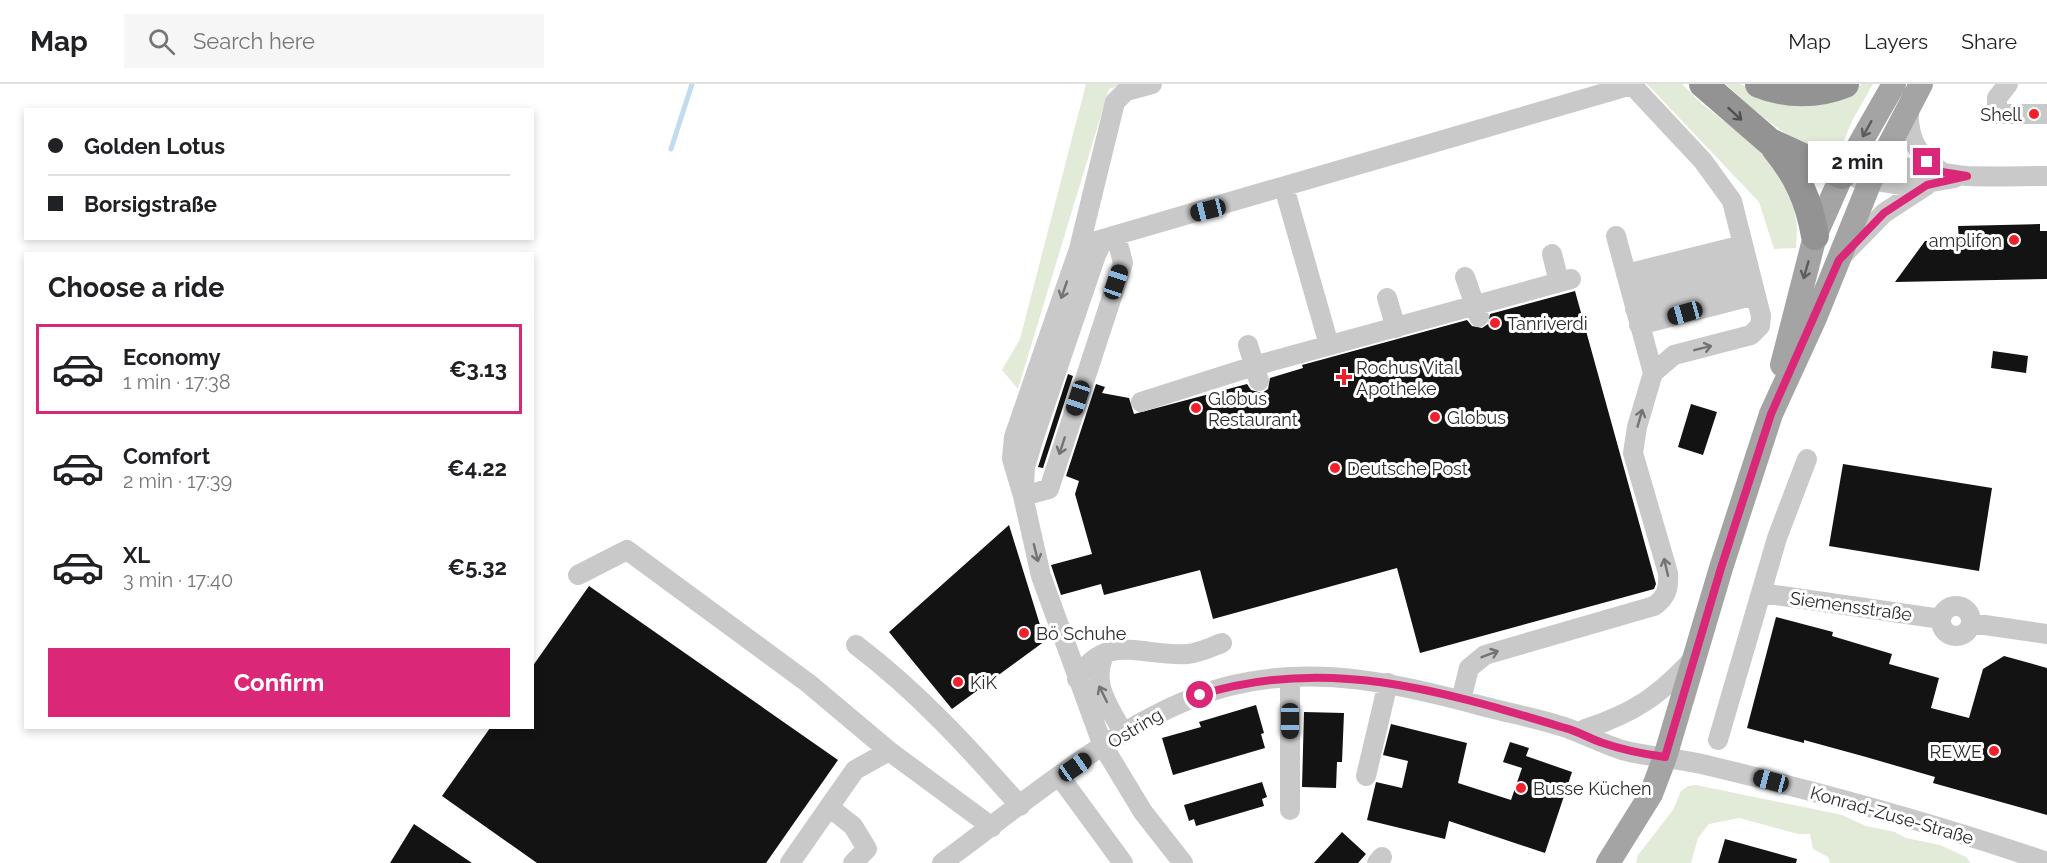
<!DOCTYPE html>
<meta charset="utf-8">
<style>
body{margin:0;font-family:Raleway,sans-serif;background:#f6f6f6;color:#202124;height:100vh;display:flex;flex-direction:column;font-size:22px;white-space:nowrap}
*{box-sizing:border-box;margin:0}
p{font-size:20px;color:#757577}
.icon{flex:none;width:33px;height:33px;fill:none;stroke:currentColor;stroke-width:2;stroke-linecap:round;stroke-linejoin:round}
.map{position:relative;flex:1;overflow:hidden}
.sheet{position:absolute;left:24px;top:168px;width:510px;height:477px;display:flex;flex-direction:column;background:#fff;border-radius:0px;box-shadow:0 3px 9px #0003}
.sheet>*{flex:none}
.banner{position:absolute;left:24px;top:24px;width:510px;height:132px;border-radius:0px;box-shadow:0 3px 9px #0003;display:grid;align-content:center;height:132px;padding:0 24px;background:#fff}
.end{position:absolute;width:27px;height:27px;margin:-14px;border:8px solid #db2777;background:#fff;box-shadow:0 0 0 3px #fff}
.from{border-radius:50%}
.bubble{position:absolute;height:42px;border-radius:0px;background:#fff;box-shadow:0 3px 9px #0003;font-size:20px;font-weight:700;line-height:42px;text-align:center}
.car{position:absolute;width:18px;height:36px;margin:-18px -9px;border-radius:8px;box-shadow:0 0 4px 2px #0007;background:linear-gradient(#222 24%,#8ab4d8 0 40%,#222 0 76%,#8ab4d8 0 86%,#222 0)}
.banner b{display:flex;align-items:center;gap:21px;height:57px;font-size:22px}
.banner b+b{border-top:2px solid #e0e0e0}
.banner i{width:15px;height:15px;background:#202124}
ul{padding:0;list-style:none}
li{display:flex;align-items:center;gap:18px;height:90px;margin:0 12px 9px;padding:0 12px;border:3px solid transparent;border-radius:0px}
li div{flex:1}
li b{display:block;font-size:22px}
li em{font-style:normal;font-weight:700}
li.on{border-color:#db2777}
li>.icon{width:54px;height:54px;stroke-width:1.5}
h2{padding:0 24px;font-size:27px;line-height:72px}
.cta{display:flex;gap:12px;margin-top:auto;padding:12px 24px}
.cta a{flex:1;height:69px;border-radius:0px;background:#db2777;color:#fff;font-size:24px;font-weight:700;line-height:69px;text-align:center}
header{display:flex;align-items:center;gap:36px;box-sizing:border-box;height:84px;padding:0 30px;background:#fff;border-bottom:2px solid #e0e0e0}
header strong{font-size:28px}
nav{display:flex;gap:33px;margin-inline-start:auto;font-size:21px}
.search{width:420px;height:54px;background:#f6f6f6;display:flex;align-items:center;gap:15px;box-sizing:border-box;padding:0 21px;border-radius:0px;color:#757577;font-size:22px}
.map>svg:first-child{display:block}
.green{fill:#e2ebd8}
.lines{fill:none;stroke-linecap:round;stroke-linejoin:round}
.stream{stroke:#c2dced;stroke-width:5}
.building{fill:#131313}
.minor{stroke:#c9c9c9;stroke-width:20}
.major{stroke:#a4a4a4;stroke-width:24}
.highway{stroke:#939393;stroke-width:28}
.oneway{stroke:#505050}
.oneway2{stroke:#5c5c5c}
.oneway3{stroke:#737373}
.route{stroke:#db2777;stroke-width:8}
.poi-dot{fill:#f31f2b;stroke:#fff;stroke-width:2}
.labels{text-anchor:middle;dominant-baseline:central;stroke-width:6;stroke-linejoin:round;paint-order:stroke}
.poi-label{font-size:18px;fill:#2c2c2c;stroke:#fff;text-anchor:start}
.street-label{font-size:18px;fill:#2c2c2c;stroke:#fff}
</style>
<header>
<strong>Map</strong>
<div class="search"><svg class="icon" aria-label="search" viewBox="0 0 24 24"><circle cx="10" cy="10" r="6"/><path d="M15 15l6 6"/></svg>Search here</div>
<nav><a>Map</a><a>Layers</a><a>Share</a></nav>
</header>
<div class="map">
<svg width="2047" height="779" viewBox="0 0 2047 779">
<rect width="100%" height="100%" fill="#fff"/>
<!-- green -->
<path class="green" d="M 1086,0 L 1124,0 L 1109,5 L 1018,305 L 1002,286 L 1020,255 Z
M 1647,0 L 1682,0 L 1701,19 L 1760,65 L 1790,102 L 1797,142 L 1796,164 L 1774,165 L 1759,118 Z
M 1726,0 L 1740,0 L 1769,12 L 1841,8 L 1862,0 L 1873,0 L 1852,37 L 1837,74 C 1795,62 1757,30 1726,0 Z
M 1696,701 L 1842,731 L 1866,742 L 1895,748 L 1906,754 L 1940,761 L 1966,773 L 1971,779 L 1830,779 L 1828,773 L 1813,765 L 1810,750 L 1798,750 L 1739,734 L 1709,740 L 1698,754 L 1691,779 L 1636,779 L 1638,771 L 1673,726 L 1681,707 L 1688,702 Z"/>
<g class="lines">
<!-- stream -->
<path class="stream" d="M 671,65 L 692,0"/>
</g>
<!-- building -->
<path class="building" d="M 2040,140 L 2040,147 L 2047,147 L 2047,195 L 1895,198 L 1925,157 L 1959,156 L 1958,142 Z
M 1575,207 L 1656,500 L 1654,505 L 1420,569 L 1397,484 L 1213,535 L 1200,486 L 1104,511 L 1101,500 L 1061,511 L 1051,481 L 1092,470 L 1075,410 L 1079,397 L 1066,392 L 1096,300 L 1105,303 L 1102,309 L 1129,314 L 1134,330 L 1247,300 L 1251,306 L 1262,309 L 1268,305 L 1270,294 L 1303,284 L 1302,281 L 1467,236 L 1472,242 L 1482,244 L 1488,240 L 1490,230 Z
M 1993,267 L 2028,272 L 2026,289 L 1991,284 Z
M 1068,290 L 1073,292 L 1043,384 L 1038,383 Z
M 1691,320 L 1717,328 L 1703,371 L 1678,363 Z
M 1843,380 L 1992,404 L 1979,487 L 1829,462 Z
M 1009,441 L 1045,557 L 952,625 L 889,548 Z
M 589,502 L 838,676 L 766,779 L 537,779 L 442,712 L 490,644 L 532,644 L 532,583 Z
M 1776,533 L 1833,548 L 1832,552 L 1892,570 L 1889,580 L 1939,594 L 1931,624 L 1969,634 L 1983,585 L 2004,572 L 2047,584 L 2047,731 L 1933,699 L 1935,693 L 1866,673 L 1804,656 L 1804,659 L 1747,644 Z
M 1256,621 L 1264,649 L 1261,650 L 1265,664 L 1173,691 L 1162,654 L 1201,643 L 1199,638 Z
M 1304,628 L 1344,629 L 1342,678 L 1337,678 L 1336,704 L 1302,703 Z
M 1391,640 L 1467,659 L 1458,699 L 1511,716 L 1522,684 L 1503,678 L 1510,658 L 1529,664 L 1526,672 L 1572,688 L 1545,769 L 1449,737 L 1445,755 L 1367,736 L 1376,698 L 1402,704 L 1408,677 L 1383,671 Z
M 1262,698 L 1267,713 L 1262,715 L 1264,722 L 1196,742 L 1194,735 L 1189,737 L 1184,721 Z
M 414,740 L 472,779 L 390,779 Z
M 1342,748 L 1366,770 L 1358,779 L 1314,779 Z
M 1725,755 L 1797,775 L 1796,779 L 1718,779 Z"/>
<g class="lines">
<!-- minor -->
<path class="minor" d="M 1152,0 L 1126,7 L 1115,18 L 1079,165 L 1014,353 L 1012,375 L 1023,412 L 1041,492 L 1103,662 L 1143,728 L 1183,779
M 2008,0 L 1997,14 L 1997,30 L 2047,30
M 1909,23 C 1907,53 1917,72 1942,88
M 1842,91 C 1882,72 1925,88 1967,92 C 1993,93 2021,92 2047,92
M 1857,94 L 1909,102 L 1955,94
M 1284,103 L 1329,261
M 1616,152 L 1653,289
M 1079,165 L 1089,159 L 1632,1
M 1552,170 L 1559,198
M 1842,172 L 1884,129 L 1927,101
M 1626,190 L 1743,161
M 1465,193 L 1479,233
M 1631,207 L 1747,176
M 1387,214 L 1396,244
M 1635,225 L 1751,195
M 1639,241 L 1755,211
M 1248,261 L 1259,297
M 1141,318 L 1254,282 L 1571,195
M 1024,403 L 1025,383 L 1034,353 L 1096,171 L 1104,155
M 1023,412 L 1049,405 L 1123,179 L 1116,152
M 578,491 L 627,466 L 808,599 L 889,667
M 1761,509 L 1941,535
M1941 537a15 15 0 1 1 30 0a15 15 0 1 1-30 0Z
M 1971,539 L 2047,550
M 856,561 C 918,608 969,664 1020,722
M 1105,569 C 1090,601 1109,621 1123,649
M 1290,593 L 1290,726
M 1077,595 C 1106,547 1143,573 1187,570 C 1199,569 1211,563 1222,559
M 1461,616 L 1469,584 L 1485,571 L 1654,522 C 1667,513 1669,504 1668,489 L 1633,369 L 1637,343 L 1653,289 L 1674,271 L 1751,251 L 1760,242 L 1761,232 L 1732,117 L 1703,77 L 1631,0
M 1585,645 C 1634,629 1659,612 1694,574
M 1718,656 L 1777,454 L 1807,375
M 1366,692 L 1388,599
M 1060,693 L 1123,779
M 790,779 L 829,723
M 853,779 L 867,765 L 853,742 L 829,723 L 855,686 L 889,667 L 992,743
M 942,779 C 1026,718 1128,628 1229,602 C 1317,580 1401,600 1486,623 C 1513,630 1541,635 1567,644 C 1586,651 1603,660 1622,666 C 1651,674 1681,674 1710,682 C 1823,709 1937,740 2047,778
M 1377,779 L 1382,773"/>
<!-- major -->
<path class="major" d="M 1782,281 L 1815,152 L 1842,91 L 1894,0
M 1608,779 L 1651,710 L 1665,673 L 1721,484 L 1771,330 L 1815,234 L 1870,98 L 1921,0"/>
<!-- highway -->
<path class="highway" d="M 1703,0 L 1770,58 L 1842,91
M 1759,0 C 1786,11 1818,11 1845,0
M 1775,64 C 1798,92 1809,117 1815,152"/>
</g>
<!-- one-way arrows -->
<defs><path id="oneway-shaft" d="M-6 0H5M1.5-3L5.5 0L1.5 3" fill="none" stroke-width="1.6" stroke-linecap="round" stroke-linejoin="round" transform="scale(1.5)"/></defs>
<use class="oneway" href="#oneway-shaft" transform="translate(1735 30) rotate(42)"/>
<g class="oneway2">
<use href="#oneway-shaft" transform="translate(1867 45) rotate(119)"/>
<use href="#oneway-shaft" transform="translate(1806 186) rotate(106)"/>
</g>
<g class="oneway3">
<use href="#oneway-shaft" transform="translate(1064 206) rotate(109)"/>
<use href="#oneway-shaft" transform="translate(1703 264) rotate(-14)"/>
<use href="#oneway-shaft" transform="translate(1640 334) rotate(-74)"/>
<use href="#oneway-shaft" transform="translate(1062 362) rotate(108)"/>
<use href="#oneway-shaft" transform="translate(1036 469) rotate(76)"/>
<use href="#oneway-shaft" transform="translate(1666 483) rotate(-103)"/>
<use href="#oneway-shaft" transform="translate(1490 570) rotate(-21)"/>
<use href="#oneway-shaft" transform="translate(1103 610) rotate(-116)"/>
</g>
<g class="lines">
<!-- route -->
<path class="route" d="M 1200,611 C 1327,571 1442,607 1565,644 C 1578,647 1590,655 1603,659 C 1623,666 1643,670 1665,673 L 1721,484 L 1771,330 L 1839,176 L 1884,129 L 1927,101 L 1967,92 L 1942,88 L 1927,78"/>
</g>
<!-- markers -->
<g class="poi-dot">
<circle cx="2034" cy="30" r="6"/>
<circle cx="2014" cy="156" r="6"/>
<circle cx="1495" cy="239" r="6"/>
<path d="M1341 284h6v6h6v6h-6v6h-6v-6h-6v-6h6z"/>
<circle cx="1196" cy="324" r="6"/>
<circle cx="1435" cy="333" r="6"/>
<circle cx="1335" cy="384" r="6"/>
<circle cx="1024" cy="549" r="6"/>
<circle cx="958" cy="598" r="6"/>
<circle cx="1994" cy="667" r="6"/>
<circle cx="1521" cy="704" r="6"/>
</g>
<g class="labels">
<!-- poi labels -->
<g class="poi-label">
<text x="2022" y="30" text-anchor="end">Shell</text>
<text x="2002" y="156" text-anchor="end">amplifon</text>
<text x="1507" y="239">Tanriverdi</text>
<text x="1356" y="283">Rochus Vital<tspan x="1356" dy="21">Apotheke</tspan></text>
<text x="1208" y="314">Globus<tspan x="1208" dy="21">Restaurant</tspan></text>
<text x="1447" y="333">Globus</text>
<text x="1347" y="384">Deutsche Post</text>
<text x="1036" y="549">Bö Schuhe</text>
<text x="970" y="598">KiK</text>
<text x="1982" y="667" text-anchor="end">REWE</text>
<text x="1533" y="704">Busse Küchen</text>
</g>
<!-- street labels -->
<g class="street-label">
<text transform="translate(1851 522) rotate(8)">Siemensstraße</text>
<text transform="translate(1135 644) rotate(-31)">Ostring</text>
<text transform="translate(1892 731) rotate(16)">Konrad-Zuse-Straße</text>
</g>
</g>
</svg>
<i class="end from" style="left:1200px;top:611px"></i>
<i class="end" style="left:1927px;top:78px"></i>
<div class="bubble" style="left:1808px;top:57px;width:99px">2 min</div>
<i class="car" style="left:1208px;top:126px;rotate:256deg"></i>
<i class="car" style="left:1116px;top:198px;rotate:19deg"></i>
<i class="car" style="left:1685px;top:229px;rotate:254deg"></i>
<i class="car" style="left:1078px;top:314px;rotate:198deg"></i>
<i class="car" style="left:1290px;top:637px;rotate:180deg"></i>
<i class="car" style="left:1075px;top:683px;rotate:55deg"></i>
<i class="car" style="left:1771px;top:697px;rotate:285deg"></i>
<div class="banner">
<b><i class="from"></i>Golden Lotus</b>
<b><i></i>Borsigstraße</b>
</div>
<section class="sheet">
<h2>Choose a ride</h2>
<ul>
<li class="on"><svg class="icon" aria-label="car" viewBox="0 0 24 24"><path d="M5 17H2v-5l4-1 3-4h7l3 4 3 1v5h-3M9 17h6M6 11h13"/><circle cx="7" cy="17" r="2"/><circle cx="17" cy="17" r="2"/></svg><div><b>Economy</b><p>1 min · 17:38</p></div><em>€3.13</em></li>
<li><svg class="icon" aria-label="car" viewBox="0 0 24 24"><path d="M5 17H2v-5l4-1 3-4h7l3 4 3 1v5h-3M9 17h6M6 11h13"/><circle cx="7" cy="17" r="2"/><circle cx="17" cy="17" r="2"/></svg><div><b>Comfort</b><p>2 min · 17:39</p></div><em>€4.22</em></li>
<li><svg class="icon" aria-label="car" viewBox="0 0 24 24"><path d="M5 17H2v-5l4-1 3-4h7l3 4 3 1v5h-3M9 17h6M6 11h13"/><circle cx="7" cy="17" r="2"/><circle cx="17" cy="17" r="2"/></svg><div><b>XL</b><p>3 min · 17:40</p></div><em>€5.32</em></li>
</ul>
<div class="cta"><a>Confirm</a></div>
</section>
</div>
